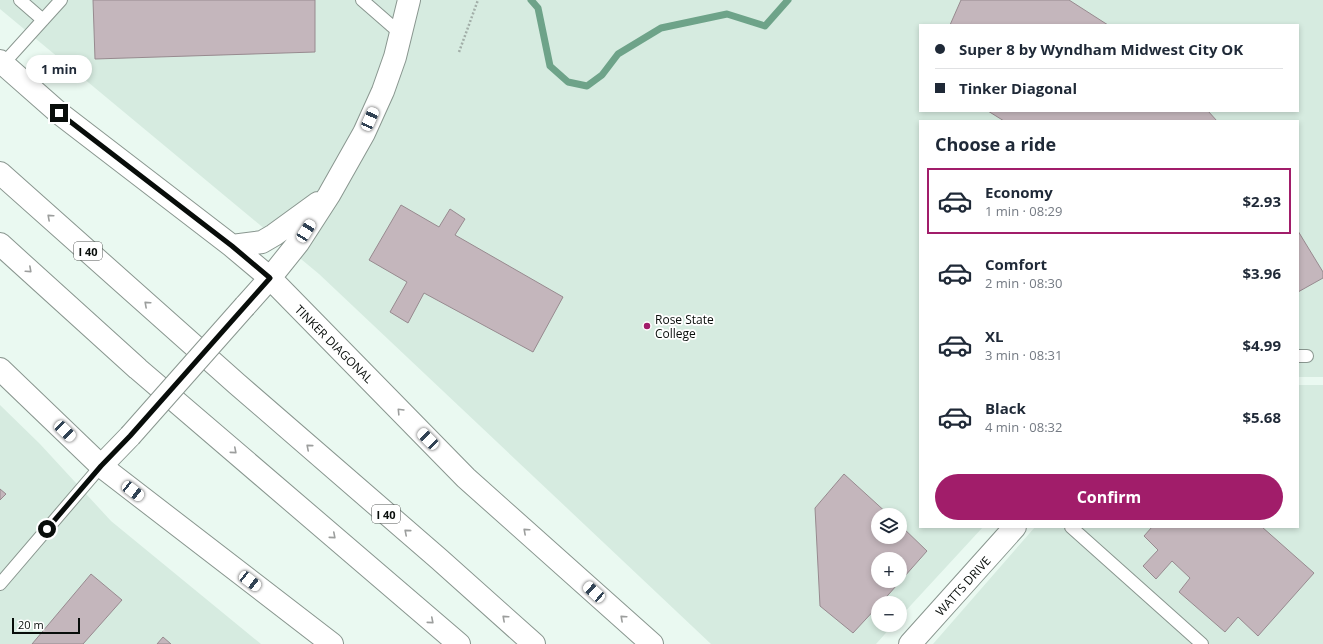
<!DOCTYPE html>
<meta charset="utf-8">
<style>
body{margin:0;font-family:"Open Sans",sans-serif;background:#f6f6f7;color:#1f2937;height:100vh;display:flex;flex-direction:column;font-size:15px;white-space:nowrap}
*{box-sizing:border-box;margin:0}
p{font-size:13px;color:#747a83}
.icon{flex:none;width:22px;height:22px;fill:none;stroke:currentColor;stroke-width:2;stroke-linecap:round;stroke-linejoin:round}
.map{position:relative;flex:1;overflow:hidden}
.sheet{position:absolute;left:919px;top:120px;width:380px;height:408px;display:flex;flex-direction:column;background:#fff;border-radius:0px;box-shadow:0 2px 6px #0003}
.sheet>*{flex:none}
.hud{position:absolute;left:919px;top:24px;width:380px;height:88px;border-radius:0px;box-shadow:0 2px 6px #0003;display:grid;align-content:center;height:88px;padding:0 16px;background:#fff}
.controls{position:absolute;left:871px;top:508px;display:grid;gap:8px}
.controls a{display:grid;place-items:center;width:36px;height:36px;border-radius:50%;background:#fff;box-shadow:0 2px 6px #0003;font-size:20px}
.scale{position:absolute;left:12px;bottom:10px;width:68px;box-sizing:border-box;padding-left:4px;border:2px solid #080d0a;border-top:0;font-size:11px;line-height:14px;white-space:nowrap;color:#080d0a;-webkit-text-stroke:3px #fff;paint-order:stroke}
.end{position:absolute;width:18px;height:18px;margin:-9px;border:5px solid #080d0a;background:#fff;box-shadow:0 0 0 2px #fff}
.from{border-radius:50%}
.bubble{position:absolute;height:28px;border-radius:14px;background:#fff;box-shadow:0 2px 6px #0003;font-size:13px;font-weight:700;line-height:28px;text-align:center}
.car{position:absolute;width:12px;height:24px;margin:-12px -6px;border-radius:5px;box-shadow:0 0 3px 1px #0007;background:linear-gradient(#fff 24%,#345 0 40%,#fff 0 76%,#345 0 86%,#fff 0)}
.hud b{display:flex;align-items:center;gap:14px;height:38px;font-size:15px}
.hud b+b{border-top:1px solid #e0e1e3}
.hud i{width:10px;height:10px;background:#1f2937}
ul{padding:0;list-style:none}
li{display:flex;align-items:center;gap:12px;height:66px;margin:0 8px 6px;padding:0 8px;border:2px solid transparent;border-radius:0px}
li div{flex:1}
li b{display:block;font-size:15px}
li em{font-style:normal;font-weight:700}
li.on{border-color:#a11d6a}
li>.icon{width:36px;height:36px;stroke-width:1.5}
h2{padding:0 16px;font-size:18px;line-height:48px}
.primary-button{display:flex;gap:8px;margin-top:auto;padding:8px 16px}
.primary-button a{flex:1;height:46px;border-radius:24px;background:#a11d6a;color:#fff;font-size:16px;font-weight:700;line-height:46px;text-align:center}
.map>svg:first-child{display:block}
.built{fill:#d6ebe0;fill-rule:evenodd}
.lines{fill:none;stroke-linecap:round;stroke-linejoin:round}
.stream{stroke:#6ea389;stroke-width:7}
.building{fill:#c4b6bc;stroke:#978a8f;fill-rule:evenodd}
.lane-casing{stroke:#89968f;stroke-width:14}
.street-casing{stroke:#89968f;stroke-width:24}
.secondary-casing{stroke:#89968f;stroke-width:24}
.highway-casing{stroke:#89968f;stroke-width:24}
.path{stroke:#a2aea8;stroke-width:2.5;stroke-dasharray:2 2;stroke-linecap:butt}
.lane{stroke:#fff;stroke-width:12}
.street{stroke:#fff;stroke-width:22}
.secondary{stroke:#fff;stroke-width:22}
.highway{stroke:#fff;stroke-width:22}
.secondary-bridge-casing{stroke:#89968f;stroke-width:24;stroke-linecap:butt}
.secondary-bridge{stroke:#fff;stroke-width:22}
.oneway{stroke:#9c9e9d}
.route{stroke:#080d0a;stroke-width:5}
.poi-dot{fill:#a11d6a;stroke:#fff;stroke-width:1.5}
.labels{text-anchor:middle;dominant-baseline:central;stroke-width:3.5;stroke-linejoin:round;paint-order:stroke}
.shield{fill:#fff;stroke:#525654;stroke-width:1}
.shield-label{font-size:11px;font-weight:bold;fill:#080d0a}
.poi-label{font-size:12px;fill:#080d0a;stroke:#fff;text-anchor:start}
.street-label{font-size:12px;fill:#080d0a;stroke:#fff}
</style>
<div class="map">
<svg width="1323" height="644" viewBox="0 0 1323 644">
<rect width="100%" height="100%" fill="#eaf9f1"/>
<!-- built -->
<path class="built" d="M 0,0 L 1323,0 L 1323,377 L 1298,377 L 1298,121 L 920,121 L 920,527 L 983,527 L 900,617 L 900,603 L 878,603 L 878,625 L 893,625 L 876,644 L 711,644 L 319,274 L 0,9 ZM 920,25 L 1298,25 L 1298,111 L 920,111 ZM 878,515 L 900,515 L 900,537 L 878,537 ZM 878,559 L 900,559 L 900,581 L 878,581 Z
M 1298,385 L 1323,385 L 1323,644 L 933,644 L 1035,527 L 1298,527 Z
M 0,405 L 40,444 L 111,521 L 261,644 L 0,644 Z"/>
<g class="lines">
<!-- stream -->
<path class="stream" d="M 531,0 L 538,8 L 550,66 L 568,82 L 587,86 L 602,75 L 618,54 L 661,28 L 727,14 L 765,26 L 788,0"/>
</g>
<!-- building -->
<path class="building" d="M 93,0 L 315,0 L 315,52 L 95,59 Z
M 961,0 L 1069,0 L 1108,25 L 950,25 Z
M 988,111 L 1208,111 L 1217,121 L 1004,121 Z
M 401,205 L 439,227 L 450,209 L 465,219 L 455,235 L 563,297 L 533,352 L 424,293 L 408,323 L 390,312 L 407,282 L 369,260 Z
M 1298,231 L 1323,272 L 1323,278 L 1298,292 Z
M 844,474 L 889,515 L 878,515 L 878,537 L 900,537 L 900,525 L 927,551 L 881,603 L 878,603 L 878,606 L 853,633 L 820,606 L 815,508 ZM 878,559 L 900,559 L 900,581 L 878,581 Z
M 0,489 L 6,494 L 0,500 Z
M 1152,527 L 1262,527 L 1314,573 L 1258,636 L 1238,617 L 1225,632 L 1179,592 L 1190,578 L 1172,561 L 1156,579 L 1143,566 L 1158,550 L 1144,536 Z
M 91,574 L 122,600 L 83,644 L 32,644 Z
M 163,637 L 171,644 L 157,644 Z"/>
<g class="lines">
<!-- lane casing -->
<g class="lane-casing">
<path id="lane" d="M 20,0 L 43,20
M 362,0 L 401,34
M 3,64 L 61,0
M 1298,356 L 1307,356
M 1071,527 L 1202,644
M 0,584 L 101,466"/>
</g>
<!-- street casing -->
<g class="street-casing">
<path id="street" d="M 101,466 L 332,644
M 910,644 L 1015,527"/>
</g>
<!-- secondary casing -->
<g class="secondary-casing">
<path id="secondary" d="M 0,61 L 59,113 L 232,246 L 270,278 L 466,478 L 652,644
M 232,246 L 262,242 L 274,235 L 318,203
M 245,306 L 270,278 L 298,243 L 329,195 L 364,133 L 383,91 L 395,57 L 409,0
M 0,369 L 101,466 L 130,436"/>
</g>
<!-- highway casing -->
<g class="highway-casing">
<path id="highway" d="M 0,173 L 237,384 L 439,559 L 534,644
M 0,244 L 138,369 L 459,644"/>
</g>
<!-- path -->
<path class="path" d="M 459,52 L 478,0"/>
<!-- lane -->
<use href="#lane" class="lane"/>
<!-- street -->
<use href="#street" class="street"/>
<!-- secondary -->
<use href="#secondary" class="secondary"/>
<!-- highway -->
<use href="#highway" class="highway"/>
<!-- secondary-bridge casing -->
<g class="secondary-bridge-casing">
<path id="secondary-bridge" d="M 130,436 L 245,306"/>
</g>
<!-- secondary-bridge -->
<use href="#secondary-bridge" class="secondary-bridge"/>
</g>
<!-- one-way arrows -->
<defs><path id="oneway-chevron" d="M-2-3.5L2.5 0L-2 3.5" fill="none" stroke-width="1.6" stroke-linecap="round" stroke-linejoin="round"/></defs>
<g class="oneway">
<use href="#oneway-chevron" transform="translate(50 217) rotate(-138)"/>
<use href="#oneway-chevron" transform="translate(29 270) rotate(42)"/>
<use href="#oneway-chevron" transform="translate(147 304) rotate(-138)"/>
<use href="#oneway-chevron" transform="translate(400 411) rotate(-134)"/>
<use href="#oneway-chevron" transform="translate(309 447) rotate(-139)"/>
<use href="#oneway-chevron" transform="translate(234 451) rotate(41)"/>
<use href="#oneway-chevron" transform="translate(526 531) rotate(-138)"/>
<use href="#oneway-chevron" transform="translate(407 532) rotate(-139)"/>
<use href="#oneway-chevron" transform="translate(333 536) rotate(41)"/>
<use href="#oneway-chevron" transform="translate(505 618) rotate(-138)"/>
<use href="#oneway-chevron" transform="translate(623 618) rotate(-138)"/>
<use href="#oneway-chevron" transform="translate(431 621) rotate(41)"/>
</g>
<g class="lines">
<!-- route -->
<path class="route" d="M 47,529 L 101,466 L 130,436 L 270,278 L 232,246 L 59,113"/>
</g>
<!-- markers -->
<circle class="poi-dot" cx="647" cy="326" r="4"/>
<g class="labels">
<!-- shield labels -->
<g class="shield">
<rect x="74" y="242" width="28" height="18" rx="3"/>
<rect x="372" y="505" width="28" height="18" rx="3"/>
</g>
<g class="shield-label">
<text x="88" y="251">I 40</text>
<text x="386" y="514">I 40</text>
</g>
<!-- poi labels -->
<g class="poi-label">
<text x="655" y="319">Rose State<tspan x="655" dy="14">College</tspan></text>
</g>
<!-- street labels -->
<g class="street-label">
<text transform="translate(334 344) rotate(45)">TINKER DIAGONAL</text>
<text transform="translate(963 586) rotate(-48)">WATTS DRIVE</text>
</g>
</g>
</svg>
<div class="controls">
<a><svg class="icon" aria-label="layers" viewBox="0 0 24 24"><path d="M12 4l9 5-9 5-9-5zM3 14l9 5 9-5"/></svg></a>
<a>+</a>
<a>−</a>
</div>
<div class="scale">20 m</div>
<i class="end from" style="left:47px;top:529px"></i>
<i class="end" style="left:59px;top:113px"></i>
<div class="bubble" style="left:26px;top:55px;width:66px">1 min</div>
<i class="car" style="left:370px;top:119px;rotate:24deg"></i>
<i class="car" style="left:306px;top:231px;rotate:32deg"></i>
<i class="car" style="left:65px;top:431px;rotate:134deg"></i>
<i class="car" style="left:428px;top:439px;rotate:315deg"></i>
<i class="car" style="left:133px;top:491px;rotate:128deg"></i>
<i class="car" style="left:250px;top:581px;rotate:128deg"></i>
<i class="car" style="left:594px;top:592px;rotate:312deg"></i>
<div class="hud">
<b><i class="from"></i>Super 8 by Wyndham Midwest City OK</b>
<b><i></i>Tinker Diagonal</b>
</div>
<section class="sheet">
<h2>Choose a ride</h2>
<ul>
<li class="on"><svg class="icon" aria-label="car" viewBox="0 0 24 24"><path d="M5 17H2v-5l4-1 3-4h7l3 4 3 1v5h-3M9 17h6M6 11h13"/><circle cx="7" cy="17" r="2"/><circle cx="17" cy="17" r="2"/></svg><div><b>Economy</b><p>1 min · 08:29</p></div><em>$2.93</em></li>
<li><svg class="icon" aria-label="car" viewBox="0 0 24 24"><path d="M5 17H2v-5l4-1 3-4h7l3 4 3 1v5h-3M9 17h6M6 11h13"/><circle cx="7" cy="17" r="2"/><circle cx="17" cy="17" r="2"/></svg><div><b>Comfort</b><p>2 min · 08:30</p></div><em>$3.96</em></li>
<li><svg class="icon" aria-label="car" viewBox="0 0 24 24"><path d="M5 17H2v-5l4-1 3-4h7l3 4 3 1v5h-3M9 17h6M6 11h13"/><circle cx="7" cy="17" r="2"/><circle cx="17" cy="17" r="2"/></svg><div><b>XL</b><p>3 min · 08:31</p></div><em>$4.99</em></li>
<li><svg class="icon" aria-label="car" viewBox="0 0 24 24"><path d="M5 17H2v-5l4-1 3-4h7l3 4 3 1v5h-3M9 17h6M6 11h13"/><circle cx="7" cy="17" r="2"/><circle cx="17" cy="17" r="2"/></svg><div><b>Black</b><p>4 min · 08:32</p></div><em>$5.68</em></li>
</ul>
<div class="primary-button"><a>Confirm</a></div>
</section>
</div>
